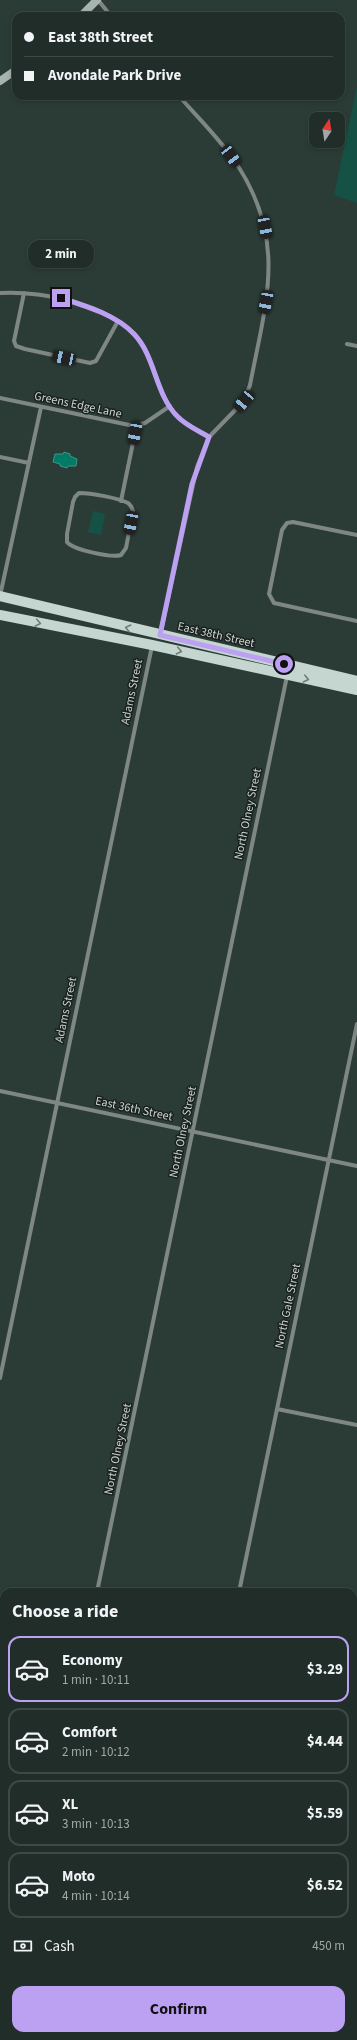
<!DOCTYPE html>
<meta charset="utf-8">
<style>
body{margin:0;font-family:"Source Sans 3",sans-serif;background:#2d3935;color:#f1f3f6;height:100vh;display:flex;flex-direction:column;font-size:15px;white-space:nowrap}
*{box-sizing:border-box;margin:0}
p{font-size:13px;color:#a2a8a8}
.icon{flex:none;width:22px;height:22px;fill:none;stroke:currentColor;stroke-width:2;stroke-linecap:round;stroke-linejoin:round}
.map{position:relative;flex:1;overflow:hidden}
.side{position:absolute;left:0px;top:1588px;width:357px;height:452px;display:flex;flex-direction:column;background:#202d29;border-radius:12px 12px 0 0;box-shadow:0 2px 6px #0003,0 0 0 1px #3d4946}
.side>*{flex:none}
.top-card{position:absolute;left:12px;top:12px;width:333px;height:88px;border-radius:12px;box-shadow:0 2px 6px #0003,0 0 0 1px #3d4946;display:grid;align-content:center;height:88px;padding:0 12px;background:#202d29}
.needle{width:26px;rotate:12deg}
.tools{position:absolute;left:309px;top:112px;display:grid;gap:8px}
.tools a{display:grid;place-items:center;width:36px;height:36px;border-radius:8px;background:#202d29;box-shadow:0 2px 6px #0003,0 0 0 1px #3d4946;font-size:20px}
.end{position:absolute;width:18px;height:18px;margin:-9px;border:5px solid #bca0f2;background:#111;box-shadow:0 0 0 2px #111}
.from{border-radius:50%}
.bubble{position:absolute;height:28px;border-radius:12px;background:#202d29;box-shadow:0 2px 6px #0003,0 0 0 1px #3d4946;font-size:13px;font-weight:700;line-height:28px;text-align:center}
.car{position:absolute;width:12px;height:24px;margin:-12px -6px;border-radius:5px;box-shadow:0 0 3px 1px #0007;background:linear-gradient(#222 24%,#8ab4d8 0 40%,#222 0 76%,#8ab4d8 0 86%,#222 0)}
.top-card b{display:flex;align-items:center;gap:14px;height:38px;font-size:15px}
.top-card b+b{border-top:1px solid #3d4946}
.top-card i{width:10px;height:10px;background:#f1f3f6}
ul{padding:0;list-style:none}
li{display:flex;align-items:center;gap:12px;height:66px;margin:0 8px 6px;padding:0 4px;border:2px solid #3d4946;border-radius:12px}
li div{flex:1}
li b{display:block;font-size:15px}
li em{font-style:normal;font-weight:700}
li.selected{border-color:#bca0f2}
li>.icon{width:36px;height:36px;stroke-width:1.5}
h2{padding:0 12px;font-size:18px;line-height:48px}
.pay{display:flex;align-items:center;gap:10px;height:44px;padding:0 12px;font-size:15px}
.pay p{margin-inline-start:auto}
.action{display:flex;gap:8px;margin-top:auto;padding:8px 12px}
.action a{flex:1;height:46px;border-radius:12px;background:#bca0f2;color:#111;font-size:16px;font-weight:700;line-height:46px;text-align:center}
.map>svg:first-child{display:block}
.green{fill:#155245}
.water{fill:#027a66;stroke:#3e9586}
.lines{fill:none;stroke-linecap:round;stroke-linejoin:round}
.street{stroke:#7f8785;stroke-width:4}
.secondary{stroke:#a7b4b0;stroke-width:8}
.primary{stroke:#c5d6d1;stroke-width:10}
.oneway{stroke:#707c78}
.route{stroke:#bca0f2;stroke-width:5}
.labels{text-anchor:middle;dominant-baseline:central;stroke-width:3;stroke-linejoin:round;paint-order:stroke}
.street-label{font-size:12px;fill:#cad4d1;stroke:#1a211f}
</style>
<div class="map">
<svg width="357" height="2040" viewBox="0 0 357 2040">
<rect width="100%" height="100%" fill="#2b3c37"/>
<!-- green -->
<path class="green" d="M 357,86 L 357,203 L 334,195 Z
M 93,511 L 105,514 L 101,535 L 88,532 Z
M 0,1654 L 4,1656 L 4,2032 L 0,2033 Z
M 357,1991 L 357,2040 L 54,2040 L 51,2036 L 353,2036 L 353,1998 Z"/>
<!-- water -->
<path class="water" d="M 64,452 L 70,454 L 70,456 L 77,459 L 76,466 L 68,466 L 67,468 L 60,466 L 60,464 L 53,462 L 55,454 L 63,454 Z"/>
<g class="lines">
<!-- street -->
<path class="street" d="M 98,0 L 111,16
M 0,293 C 43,290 124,307 145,349 C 156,371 160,399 178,417 C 187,426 199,431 209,437
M 24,293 L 14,341 L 16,346 L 25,349 L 90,363 L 96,361 L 118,321
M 347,344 L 357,346
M 0,398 L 134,426 L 145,423 L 170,406
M 0,457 L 29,463
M 79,493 C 91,493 118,498 128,503 C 131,505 132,508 133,511 L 126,548 L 121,555 C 112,558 73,550 67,542 L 67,534 L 73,502 L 75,497 Z
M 121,501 L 135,433 L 134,426
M 357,535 L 293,522 L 287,523 L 282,530 L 269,594 L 274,603 L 357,621
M 0,596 L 41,407
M 160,635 L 197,467 L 209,437 L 244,401 L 250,385 C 266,302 287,242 238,166 C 223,142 198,118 179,96
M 0,1091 L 357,1166
M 0,1378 L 152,646
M 277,1409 L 357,1425
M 97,1592 L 287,676
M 239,1592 L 357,1024
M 353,1773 L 357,1754
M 353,1936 L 357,1937"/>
<!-- secondary -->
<path class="secondary" d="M 81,16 L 97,0
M 0,81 L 16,70
M 0,1602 L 4,1603
M 353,1675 L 357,1676"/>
<!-- primary -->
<path class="primary" d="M 0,596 L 357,681
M 0,615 L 152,645 L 357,690"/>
</g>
<!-- one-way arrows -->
<defs><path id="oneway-chevron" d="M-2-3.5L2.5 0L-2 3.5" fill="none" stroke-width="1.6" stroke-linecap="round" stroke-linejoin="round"/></defs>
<g class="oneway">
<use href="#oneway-chevron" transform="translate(38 623) rotate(11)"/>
<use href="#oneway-chevron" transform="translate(128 628) rotate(-167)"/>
<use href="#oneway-chevron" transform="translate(179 651) rotate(12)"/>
<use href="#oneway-chevron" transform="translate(306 679) rotate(13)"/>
</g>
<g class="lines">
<!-- route -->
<path class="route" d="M 61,298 C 86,306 116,315 134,334 C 156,357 155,395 178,417 C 187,426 199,431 209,437 L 192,484 L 160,635 L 284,664"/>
</g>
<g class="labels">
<!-- street labels -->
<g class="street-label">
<text transform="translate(78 405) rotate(12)">Greens Edge Lane</text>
<text transform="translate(216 635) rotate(13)">East 38th Street</text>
<text transform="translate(132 692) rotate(-78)">Adams Street</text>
<text transform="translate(248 814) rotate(-78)">North Olney Street</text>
<text transform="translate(66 1010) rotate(-78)">Adams Street</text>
<text transform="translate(134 1109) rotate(12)">East 36th Street</text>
<text transform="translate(183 1132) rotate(-78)">North Olney Street</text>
<text transform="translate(288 1306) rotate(-78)">North Gale Street</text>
<text transform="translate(118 1449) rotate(-78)">North Olney Street</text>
</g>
</g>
</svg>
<div class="tools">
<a><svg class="needle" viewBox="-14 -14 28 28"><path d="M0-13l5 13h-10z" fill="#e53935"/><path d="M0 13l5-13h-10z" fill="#a2a8a8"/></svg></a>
</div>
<i class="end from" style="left:284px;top:664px"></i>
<i class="end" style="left:61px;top:298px"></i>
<div class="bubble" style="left:28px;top:240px;width:66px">2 min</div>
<i class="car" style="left:231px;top:156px;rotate:143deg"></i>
<i class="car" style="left:265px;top:227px;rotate:169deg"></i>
<i class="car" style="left:266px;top:302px;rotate:191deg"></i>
<i class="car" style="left:64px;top:358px;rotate:282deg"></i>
<i class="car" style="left:244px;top:401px;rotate:220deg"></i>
<i class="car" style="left:135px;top:433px;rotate:191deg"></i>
<i class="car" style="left:131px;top:523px;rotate:191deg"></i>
<div class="top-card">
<b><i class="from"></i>East 38th Street</b>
<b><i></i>Avondale Park Drive</b>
</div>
<section class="side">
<h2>Choose a ride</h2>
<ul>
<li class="selected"><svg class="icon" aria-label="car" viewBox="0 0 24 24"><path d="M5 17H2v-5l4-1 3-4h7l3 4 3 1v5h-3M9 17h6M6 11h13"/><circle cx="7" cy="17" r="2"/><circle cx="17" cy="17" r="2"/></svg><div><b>Economy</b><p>1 min · 10:11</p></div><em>$3.29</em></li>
<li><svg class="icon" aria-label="car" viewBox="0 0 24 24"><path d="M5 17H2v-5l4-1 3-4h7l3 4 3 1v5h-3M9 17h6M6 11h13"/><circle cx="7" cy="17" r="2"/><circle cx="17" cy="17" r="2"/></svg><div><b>Comfort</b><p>2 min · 10:12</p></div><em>$4.44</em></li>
<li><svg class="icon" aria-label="car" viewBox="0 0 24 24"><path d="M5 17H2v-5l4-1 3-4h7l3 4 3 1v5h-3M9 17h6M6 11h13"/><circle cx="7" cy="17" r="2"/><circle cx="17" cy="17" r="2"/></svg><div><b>XL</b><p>3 min · 10:13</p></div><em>$5.59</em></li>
<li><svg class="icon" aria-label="car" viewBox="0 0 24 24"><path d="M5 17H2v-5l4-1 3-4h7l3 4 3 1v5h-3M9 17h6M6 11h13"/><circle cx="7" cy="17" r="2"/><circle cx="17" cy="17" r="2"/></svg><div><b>Moto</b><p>4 min · 10:14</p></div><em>$6.52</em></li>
</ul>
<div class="pay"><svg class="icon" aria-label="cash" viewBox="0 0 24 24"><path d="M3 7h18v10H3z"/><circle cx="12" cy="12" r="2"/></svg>Cash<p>450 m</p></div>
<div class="action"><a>Confirm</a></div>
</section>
</div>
